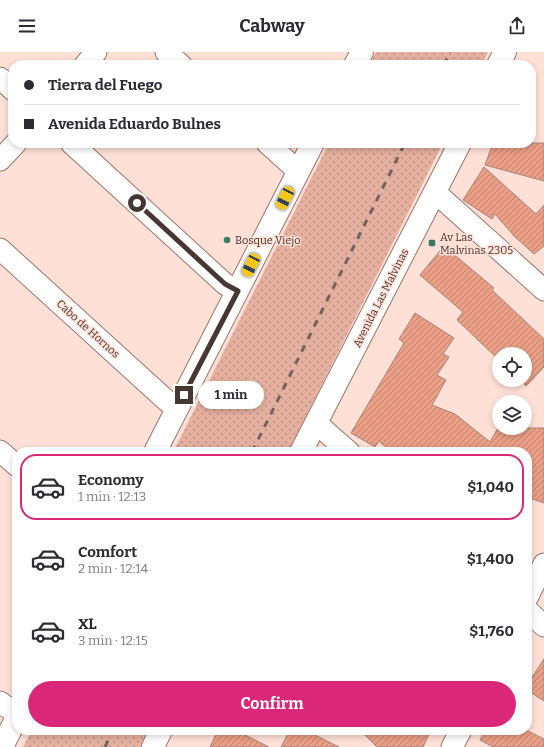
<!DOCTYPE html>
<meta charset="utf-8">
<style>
body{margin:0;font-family:Bitter,serif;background:#f7f7f7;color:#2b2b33;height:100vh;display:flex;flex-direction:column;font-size:15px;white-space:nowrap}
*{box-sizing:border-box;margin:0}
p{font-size:13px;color:#7c7c81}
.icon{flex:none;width:22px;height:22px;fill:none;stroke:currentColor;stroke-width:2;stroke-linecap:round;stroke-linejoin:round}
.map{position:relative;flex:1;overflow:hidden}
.side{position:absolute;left:12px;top:395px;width:520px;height:288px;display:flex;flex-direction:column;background:#fff;border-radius:16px;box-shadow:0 2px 6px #0003}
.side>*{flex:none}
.banner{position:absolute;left:8px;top:8px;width:528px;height:88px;border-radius:16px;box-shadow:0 2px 6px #0003;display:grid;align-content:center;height:88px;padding:0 16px;background:#fff}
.fabs{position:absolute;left:492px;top:295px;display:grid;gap:8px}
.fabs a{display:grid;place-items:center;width:40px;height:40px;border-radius:50%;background:#fff;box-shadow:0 2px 6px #0003;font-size:20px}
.end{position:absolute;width:18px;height:18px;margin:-9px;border:5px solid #463732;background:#fff;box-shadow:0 0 0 2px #fff}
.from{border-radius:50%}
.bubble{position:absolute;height:28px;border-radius:14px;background:#fff;box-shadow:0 2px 6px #0003;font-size:13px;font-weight:700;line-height:28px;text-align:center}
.car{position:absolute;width:12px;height:24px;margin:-12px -6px;border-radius:5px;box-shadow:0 0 3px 1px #0007;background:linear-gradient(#f5c518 24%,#345 0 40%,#f5c518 0 76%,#345 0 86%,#f5c518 0)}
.banner b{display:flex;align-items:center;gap:14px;height:38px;font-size:15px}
.banner b+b{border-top:1px solid #e1e1e2}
.banner i{width:10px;height:10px;background:#2b2b33}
ul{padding:7px 0 0;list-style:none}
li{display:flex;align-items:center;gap:12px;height:66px;margin:0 8px 6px;padding:0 8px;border:2px solid transparent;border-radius:16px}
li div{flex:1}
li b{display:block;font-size:15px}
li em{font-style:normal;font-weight:700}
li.on{border-color:#db2777}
li>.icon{width:36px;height:36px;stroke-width:1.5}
.button{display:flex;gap:8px;margin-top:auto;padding:8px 16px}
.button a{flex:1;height:46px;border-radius:24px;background:#db2777;color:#fff;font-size:16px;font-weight:700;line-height:46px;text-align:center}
header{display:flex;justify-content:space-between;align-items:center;height:52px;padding:0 16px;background:#fff;font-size:18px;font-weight:700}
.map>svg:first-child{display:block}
.park{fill:url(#park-dots)}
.building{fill:url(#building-hatch);stroke:#a78479}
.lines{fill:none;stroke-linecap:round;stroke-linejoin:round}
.street-casing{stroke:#98756b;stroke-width:23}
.secondary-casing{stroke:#98756b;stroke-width:24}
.street{stroke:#fff;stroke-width:21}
.secondary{stroke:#fff;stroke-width:22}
.rail{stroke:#75625c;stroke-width:3;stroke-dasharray:7 7;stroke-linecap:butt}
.route{stroke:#463732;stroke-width:5}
.poi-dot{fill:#3c7965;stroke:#ffe0d6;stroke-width:1.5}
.labels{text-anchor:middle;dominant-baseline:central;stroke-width:3;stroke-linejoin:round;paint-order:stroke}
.poi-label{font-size:11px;fill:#463732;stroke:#ffe0d6;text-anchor:start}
.street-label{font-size:11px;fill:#463732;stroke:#ffe0d6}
</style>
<header><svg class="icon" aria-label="menu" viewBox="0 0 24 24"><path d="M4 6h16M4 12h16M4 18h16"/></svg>Cabway<svg class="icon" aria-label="share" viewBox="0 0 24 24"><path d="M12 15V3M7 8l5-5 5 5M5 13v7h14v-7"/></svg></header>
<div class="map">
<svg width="544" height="695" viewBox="0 0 544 695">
<defs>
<pattern id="park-dots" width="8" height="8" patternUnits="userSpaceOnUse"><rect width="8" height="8" fill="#e6b0a0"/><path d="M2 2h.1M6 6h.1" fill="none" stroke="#bc9083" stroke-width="1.8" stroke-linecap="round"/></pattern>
<pattern id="building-hatch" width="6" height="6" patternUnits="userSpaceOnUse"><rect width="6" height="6" fill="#eb9f87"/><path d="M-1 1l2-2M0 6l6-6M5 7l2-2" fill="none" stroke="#c0826f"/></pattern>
</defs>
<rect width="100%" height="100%" fill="#ffe0d6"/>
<!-- park -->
<path class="park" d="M 376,0 L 488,0 L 482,13 L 369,13 Z
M 329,91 L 443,91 L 288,400 L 173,400 Z
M 32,678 L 149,678 L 140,695 L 23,695 Z"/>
<!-- building -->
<path class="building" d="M 493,91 L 544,91 L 544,129 L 485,113 Z
M 484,115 L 536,162 L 544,153 L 544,194 L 534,202 L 514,184 L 495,162 L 492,167 L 463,148 Z
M 444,194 L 494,236 L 492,238 L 544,287 L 544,315 L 526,334 L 520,328 L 525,328 L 525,302 L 499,302 L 499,308 L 457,268 L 463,260 L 420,223 Z
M 415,261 L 454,286 L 443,302 L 449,305 L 437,323 L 446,328 L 432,353 L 455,362 L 490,390 L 498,376 L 544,376 L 544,451 L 527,445 L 527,400 L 391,400 L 379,389 L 375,395 L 351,381 L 404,291 L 399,287 Z
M 544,607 L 544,649 L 527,638 L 527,633 Z
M 218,678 L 235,678 L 269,695 L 210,695 Z
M 290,678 L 305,678 L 339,695 L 281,695 Z
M 360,678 L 431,678 L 423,695 L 377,695 Z
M 485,678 L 526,678 L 544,687 L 544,695 L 493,695 L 480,688 Z"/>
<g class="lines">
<!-- street casing -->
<g class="street-casing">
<path id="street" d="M 166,0 L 181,13
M 85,13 L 96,0
M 0,26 L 13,38
M 71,91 L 225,232 L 237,239
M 267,91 L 298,119
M 0,108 L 16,91
M 436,141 L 544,238
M 0,197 L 167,349 L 177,356
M 316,371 L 349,400
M 0,399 L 17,414
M 527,546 L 544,512
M 527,558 L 544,574
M 0,650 L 5,654 L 17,660
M 452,695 L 461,678"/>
</g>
<!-- secondary casing -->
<g class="secondary-casing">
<path id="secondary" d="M 355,13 L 362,0
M 498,13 L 505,0
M 155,400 L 313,91
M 301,400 L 460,91
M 2,695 L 17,665
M 153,695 L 161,678"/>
</g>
<!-- street -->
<use href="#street" class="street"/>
<!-- secondary -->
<use href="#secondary" class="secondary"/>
<!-- rail -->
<path class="rail" d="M 444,13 L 450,0
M 252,400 L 405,91
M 105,695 L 113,678"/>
</g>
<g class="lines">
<!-- route -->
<path class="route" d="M 137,151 L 225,232 L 238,239 L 184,343"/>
</g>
<!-- markers -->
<g class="poi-dot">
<circle cx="227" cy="188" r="4"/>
<rect x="428" y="187" width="8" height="8" rx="2"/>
</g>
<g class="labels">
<!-- poi labels -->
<g class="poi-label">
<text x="440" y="185">Av Las<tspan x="440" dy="13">Malvinas 2305</tspan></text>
<text x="235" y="188">Bosque Viejo</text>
</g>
<!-- street labels -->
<g class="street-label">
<text transform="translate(381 246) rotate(-63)">Avenida Las Malvinas</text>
<text transform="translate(88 277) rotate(42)">Cabo de Hornos</text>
</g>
</g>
</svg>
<div class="fabs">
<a><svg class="icon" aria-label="locate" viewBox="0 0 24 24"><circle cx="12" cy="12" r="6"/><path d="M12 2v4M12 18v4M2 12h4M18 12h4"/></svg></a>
<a><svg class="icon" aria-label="layers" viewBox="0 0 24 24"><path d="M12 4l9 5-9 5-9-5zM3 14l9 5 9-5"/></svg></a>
</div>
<i class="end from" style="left:137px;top:151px"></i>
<i class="end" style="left:184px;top:343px"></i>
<div class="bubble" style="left:198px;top:329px;width:66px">1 min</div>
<i class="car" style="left:285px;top:146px;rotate:207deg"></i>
<i class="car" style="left:251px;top:213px;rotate:207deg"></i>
<div class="banner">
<b><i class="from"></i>Tierra del Fuego</b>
<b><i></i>Avenida Eduardo Bulnes</b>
</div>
<section class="side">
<ul>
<li class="on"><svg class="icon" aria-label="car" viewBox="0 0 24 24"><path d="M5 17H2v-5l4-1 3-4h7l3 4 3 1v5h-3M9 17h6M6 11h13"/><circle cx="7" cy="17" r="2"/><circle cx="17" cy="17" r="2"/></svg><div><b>Economy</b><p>1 min · 12:13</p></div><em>$1,040</em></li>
<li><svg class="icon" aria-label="car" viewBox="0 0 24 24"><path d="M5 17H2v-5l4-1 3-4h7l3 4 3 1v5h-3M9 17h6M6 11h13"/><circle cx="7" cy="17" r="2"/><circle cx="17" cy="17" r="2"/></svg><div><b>Comfort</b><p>2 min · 12:14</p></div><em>$1,400</em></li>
<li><svg class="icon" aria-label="car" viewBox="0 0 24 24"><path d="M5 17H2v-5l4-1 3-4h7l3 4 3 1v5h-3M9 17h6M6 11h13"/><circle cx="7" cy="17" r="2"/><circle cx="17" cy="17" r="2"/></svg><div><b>XL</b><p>3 min · 12:15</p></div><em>$1,760</em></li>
</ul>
<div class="button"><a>Confirm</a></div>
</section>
</div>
